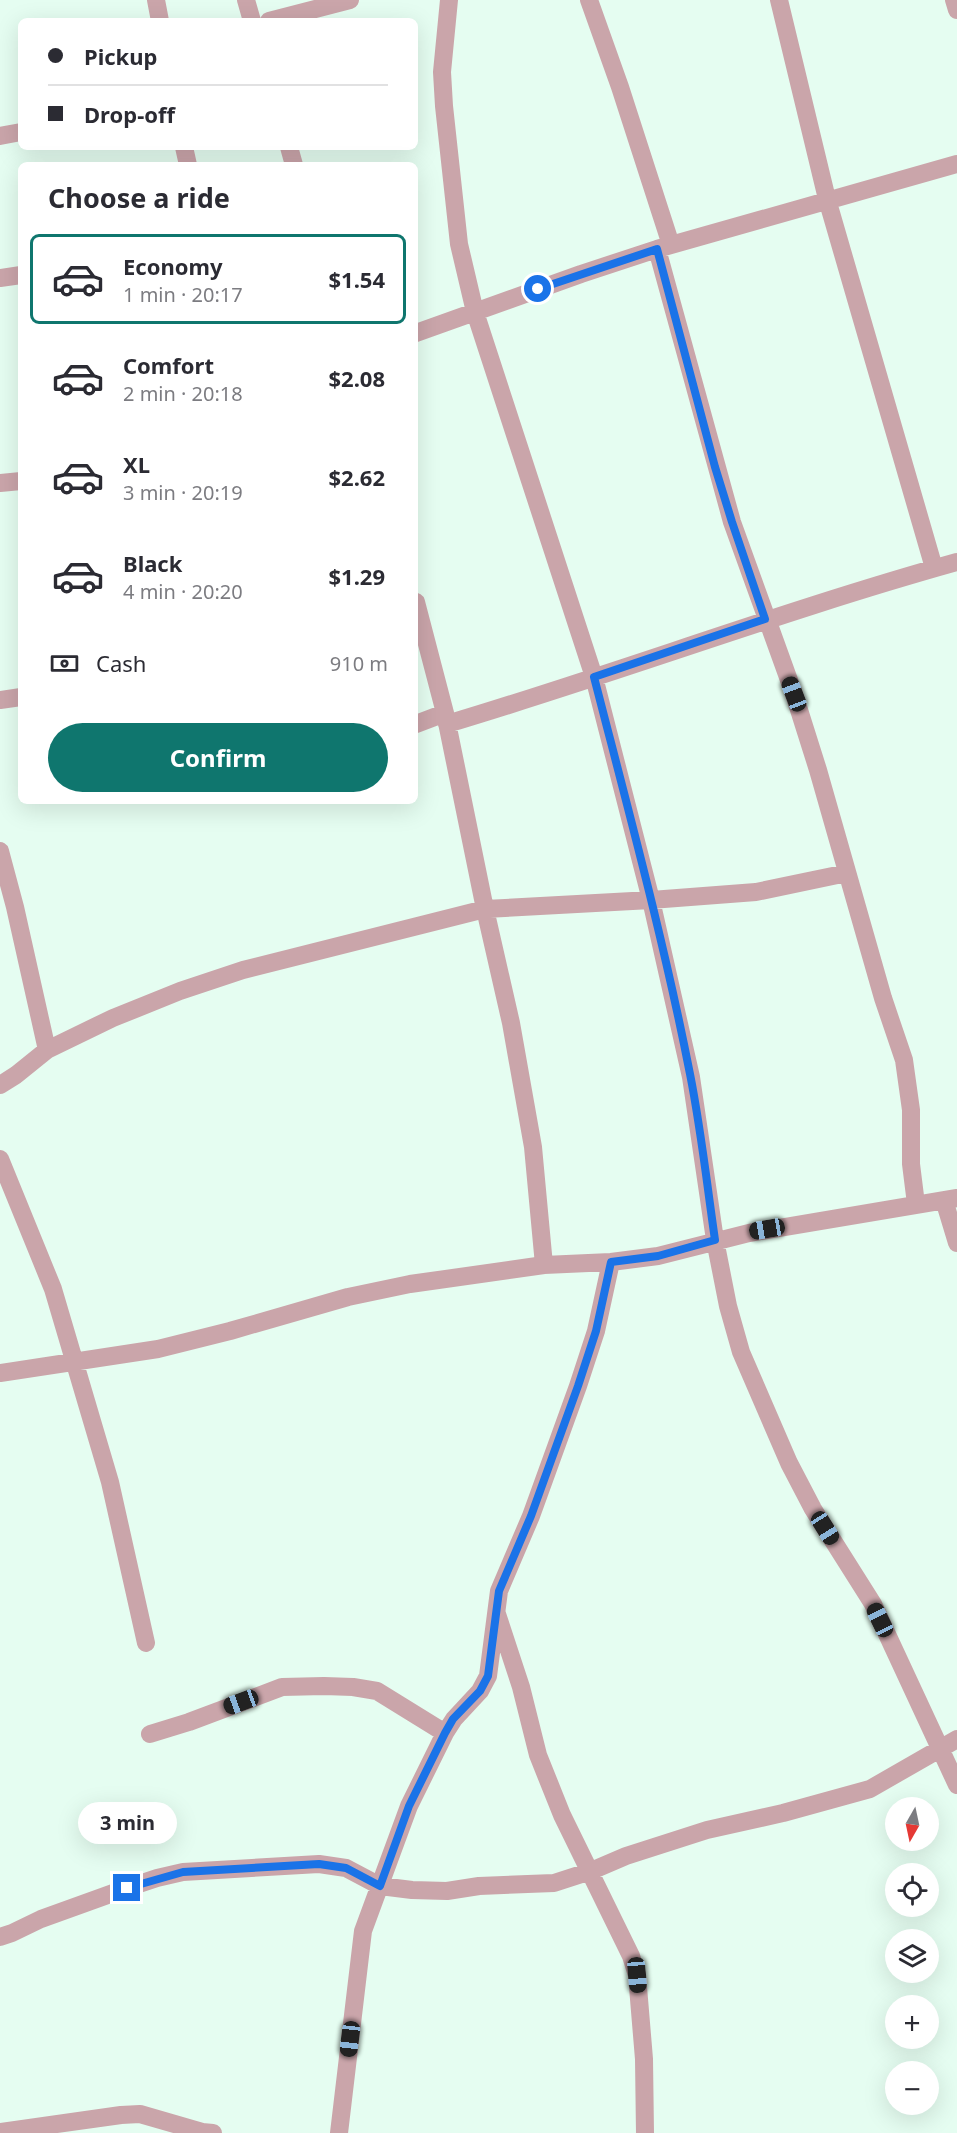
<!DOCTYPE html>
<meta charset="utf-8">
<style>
body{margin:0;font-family:"Noto Sans",sans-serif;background:#f7f7f7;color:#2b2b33;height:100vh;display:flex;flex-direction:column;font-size:22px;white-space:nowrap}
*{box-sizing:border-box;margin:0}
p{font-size:20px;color:#7c7c81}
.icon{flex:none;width:33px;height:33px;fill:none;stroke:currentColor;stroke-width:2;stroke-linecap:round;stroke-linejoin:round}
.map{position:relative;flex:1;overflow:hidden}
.panel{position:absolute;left:18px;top:162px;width:400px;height:642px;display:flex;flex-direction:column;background:#fff;border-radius:9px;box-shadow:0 6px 24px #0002}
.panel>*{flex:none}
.guide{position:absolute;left:18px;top:18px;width:400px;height:132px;border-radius:9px;box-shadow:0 6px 24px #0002;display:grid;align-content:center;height:132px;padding:0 30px;background:#fff}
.needle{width:39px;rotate:189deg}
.tools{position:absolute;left:885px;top:1797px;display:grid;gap:12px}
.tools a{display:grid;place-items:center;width:54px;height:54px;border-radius:50%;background:#fff;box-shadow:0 6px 24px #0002;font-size:30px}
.end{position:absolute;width:27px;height:27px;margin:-14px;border:8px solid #1a73e8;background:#fff;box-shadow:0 0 0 3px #fff}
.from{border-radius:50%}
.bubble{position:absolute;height:42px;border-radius:21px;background:#fff;box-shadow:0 6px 24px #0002;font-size:20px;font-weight:700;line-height:42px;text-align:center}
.car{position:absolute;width:18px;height:36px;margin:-18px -9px;border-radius:8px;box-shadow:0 0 4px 2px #0007;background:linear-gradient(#222 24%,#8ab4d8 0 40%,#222 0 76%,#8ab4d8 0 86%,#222 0)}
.guide b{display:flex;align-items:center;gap:21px;height:57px;font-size:22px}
.guide b+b{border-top:2px solid #e1e1e2}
.guide i{width:15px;height:15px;background:#2b2b33}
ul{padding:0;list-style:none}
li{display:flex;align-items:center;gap:18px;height:90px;margin:0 12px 9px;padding:0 18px;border:3px solid transparent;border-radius:9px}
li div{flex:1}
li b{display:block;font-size:22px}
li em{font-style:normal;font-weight:700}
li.selected{border-color:#0f766e}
li>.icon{width:54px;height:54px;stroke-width:1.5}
h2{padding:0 30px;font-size:27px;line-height:72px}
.pay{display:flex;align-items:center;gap:15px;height:66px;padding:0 30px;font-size:22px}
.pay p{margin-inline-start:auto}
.button{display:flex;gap:12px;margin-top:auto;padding:12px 30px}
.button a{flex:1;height:69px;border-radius:36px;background:#0f766e;color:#fff;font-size:24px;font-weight:700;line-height:69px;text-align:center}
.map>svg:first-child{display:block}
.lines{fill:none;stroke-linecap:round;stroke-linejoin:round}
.minor{stroke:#caa5aa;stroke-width:18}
.route{stroke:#1a73e8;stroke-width:8}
</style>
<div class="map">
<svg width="957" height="2133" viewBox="0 0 957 2133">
<rect width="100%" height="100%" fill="#e5fdf1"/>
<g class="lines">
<!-- minor -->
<path class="minor" d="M 156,0 L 160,21
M 246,0 L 252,21
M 449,0 L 442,72 L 444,106 L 459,244 L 475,312 L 594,677 L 651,900 L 691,1077 L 715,1240 L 728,1306 L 741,1352 L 789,1463 L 813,1509 L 873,1604 L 957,1785
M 589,0 L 620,87 L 671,245
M 779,0 L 827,199 L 934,568
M 954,0 L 957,10
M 269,21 L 350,0
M 0,136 L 21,132
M 184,147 L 188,165
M 289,147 L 294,165
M 657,249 L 732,522 L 794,694 L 818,770 L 883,998 L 904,1060 L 911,1110 L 911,1164 L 916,1204
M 0,278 L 21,275
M 416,333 L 581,274 L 657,249 L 957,164
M 0,483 L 21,481
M 416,602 L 445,713 L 485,909 L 511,1023 L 533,1147 L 544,1265
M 0,700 L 21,697
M 416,724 L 445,713
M 447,724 C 618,673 785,610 957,562
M 0,851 L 15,907 L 47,1050
M 0,1085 L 16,1075 L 47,1050 L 113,1018 L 180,991 L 243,970 L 485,909 L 651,900 L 756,892 L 847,873
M 0,1159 L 53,1289 L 110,1482 L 146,1643
M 944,1200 L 957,1243
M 0,1373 L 158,1349 L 230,1331 L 348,1297 L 410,1284 L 544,1265 L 611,1262 L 658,1256 L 749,1233 L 957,1198
M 497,1614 L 521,1687 L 538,1755 L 562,1815 L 631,1956 L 637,1975 L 644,2059 L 645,2133
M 150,1734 L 189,1722 L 282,1687 L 324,1686 L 353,1687 L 377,1691 L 445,1733
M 0,1937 L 12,1933 L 41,1919 L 127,1888 L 157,1878 L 183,1872 L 319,1864 L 346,1868 L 380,1886 L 412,1890 L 447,1891 L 479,1886 L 554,1883 L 591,1871 L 626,1856 L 707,1830 L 783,1813 L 870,1789 L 957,1739
M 0,2132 L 121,2115 L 140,2114 L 202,2132 L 213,2133
M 339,2133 L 363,1931 L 409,1806 L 445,1733 L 454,1719 L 480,1691 L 488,1676 L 499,1591 L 531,1516 L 578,1386 L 596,1331 L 611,1262"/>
</g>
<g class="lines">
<!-- route -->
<path class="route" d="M 127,1888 L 183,1872 L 319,1864 L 346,1868 L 380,1886 L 409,1806 L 445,1733 L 453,1719 L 480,1691 L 488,1676 L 499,1591 L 531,1516 L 578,1386 L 596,1331 L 611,1262 L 658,1256 L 715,1240 C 707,1185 701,1129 690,1074 C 664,941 628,809 594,677 L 765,619 L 732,522 L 715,467 L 657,249 L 538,289"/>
</g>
</svg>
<div class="tools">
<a><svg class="needle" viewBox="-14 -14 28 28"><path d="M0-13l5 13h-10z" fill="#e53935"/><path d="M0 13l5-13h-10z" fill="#7c7c81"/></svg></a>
<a><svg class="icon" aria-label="locate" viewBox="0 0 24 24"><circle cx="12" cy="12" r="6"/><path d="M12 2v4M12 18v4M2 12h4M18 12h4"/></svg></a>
<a><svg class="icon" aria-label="layers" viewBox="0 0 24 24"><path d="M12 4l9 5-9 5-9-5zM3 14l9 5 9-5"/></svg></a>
<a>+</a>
<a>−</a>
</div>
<i class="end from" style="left:538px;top:289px"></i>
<i class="end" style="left:127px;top:1888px"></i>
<div class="bubble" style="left:78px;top:1802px;width:99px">3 min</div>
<i class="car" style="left:794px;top:694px;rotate:339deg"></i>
<i class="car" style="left:767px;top:1229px;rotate:260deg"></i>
<i class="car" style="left:825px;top:1528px;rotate:148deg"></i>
<i class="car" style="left:880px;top:1620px;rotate:334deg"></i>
<i class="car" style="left:241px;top:1702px;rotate:250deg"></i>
<i class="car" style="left:637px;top:1975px;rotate:175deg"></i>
<i class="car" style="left:350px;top:2039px;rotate:187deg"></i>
<div class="guide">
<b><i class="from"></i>Pickup</b>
<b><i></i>Drop-off</b>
</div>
<section class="panel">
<h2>Choose a ride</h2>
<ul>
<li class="selected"><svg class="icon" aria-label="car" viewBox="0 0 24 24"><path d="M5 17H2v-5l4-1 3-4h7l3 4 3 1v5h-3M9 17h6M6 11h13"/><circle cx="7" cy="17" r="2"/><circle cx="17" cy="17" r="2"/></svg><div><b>Economy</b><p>1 min · 20:17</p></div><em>$1.54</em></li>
<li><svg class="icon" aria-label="car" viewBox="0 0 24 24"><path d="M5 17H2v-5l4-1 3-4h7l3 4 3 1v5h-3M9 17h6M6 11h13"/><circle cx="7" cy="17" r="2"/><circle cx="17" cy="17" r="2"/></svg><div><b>Comfort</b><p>2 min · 20:18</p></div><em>$2.08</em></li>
<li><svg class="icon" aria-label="car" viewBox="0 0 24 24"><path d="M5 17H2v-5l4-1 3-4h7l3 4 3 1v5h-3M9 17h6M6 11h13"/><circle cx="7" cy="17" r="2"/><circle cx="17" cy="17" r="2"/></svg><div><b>XL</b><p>3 min · 20:19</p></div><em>$2.62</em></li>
<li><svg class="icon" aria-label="car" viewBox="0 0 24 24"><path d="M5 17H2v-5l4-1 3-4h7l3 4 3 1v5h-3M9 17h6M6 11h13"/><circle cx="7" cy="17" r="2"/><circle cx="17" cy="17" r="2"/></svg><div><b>Black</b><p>4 min · 20:20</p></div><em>$1.29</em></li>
</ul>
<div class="pay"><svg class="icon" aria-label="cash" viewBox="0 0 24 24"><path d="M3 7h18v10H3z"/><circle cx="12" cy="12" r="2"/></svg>Cash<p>910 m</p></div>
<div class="button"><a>Confirm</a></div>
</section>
</div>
